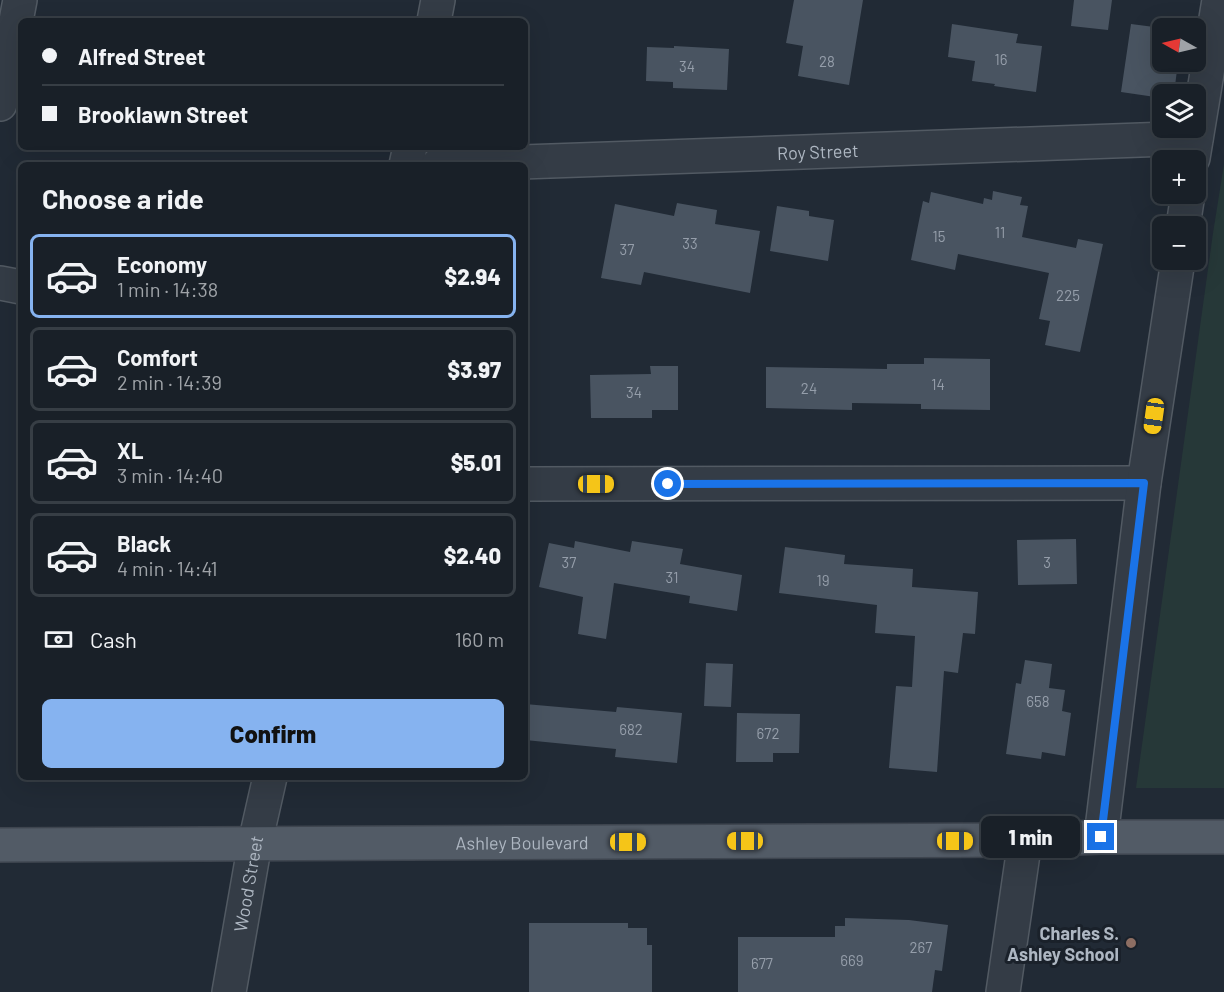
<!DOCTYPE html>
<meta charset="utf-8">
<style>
body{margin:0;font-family:Barlow,sans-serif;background:#222830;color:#f1f3f6;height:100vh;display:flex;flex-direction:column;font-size:22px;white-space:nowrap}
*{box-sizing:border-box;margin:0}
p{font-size:20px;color:#9fa3a8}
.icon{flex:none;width:33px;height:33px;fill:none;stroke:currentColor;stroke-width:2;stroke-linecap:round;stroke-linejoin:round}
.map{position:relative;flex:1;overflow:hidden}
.sheet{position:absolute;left:18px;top:162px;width:510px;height:618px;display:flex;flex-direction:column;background:#192028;border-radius:9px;box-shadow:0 6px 24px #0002,0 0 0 2px #373e45}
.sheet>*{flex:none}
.top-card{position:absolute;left:18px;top:18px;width:510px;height:132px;border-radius:9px;box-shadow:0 6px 24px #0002,0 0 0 2px #373e45;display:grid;align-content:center;height:132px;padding:0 24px;background:#192028}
.needle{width:39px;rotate:278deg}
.buttons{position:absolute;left:1152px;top:18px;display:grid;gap:12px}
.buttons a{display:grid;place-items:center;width:54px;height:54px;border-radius:9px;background:#192028;box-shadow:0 6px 24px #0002,0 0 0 2px #373e45;font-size:30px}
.end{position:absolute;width:27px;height:27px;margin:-14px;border:8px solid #1a73e8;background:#fff;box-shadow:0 0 0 3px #fff}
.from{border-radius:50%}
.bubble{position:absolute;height:42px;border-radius:9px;background:#192028;box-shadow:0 6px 24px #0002,0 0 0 2px #373e45;font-size:20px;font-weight:800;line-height:42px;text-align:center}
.car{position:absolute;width:18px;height:36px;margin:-18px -9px;border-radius:8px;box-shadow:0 0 4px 2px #0007;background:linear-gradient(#f5c518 24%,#345 0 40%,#f5c518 0 76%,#345 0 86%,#f5c518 0)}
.top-card b{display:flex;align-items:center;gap:21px;height:57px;font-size:22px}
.top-card b+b{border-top:2px solid #373e45}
.top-card i{width:15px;height:15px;background:#f1f3f6}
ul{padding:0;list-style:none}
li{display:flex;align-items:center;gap:18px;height:84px;margin:0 12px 9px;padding:0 12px;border:3px solid #373e45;border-radius:9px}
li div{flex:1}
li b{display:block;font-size:22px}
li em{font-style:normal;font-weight:800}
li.active{border-color:#86b3f0}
li>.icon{width:54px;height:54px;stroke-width:1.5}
h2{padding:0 24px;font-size:27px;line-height:72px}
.pay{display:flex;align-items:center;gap:15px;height:66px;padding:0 24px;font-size:22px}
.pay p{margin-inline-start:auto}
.action{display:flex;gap:12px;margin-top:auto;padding:12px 24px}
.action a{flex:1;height:69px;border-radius:9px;background:#86b3f0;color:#111;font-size:24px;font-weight:800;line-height:69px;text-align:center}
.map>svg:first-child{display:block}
.green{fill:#263838}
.building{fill:#495461}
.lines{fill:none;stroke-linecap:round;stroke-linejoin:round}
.minor-casing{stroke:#525a63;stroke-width:36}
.major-casing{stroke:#3e454f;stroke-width:36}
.minor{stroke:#343c46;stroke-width:33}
.major{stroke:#525b66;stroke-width:33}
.route{stroke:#1a73e8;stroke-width:8}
.education-dot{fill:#8d6e63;stroke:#1a212a;stroke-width:2}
.labels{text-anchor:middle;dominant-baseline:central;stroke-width:6;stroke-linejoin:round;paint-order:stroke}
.number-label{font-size:15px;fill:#959eaa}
.street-label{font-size:18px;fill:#aeb7c2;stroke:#1a212a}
.poi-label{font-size:18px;font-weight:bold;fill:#aeb7c2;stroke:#1a212a;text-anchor:end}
</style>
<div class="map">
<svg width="1224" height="992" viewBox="0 0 1224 992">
<rect width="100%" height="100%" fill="#212a35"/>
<!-- green -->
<path class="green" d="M 1224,164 L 1224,788 L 1136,788 L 1213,233 Z"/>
<!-- building -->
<path class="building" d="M 794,0 L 863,0 L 849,85 L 798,76 L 803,46 L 786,43 Z
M 1074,0 L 1112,0 L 1108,30 L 1071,26 Z
M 952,24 L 1018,34 L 1016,43 L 1042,46 L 1036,92 L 994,86 L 995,84 L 972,81 L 975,61 L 948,57 Z
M 1131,24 L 1162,28 L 1162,62 L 1178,62 L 1174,94 L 1162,94 L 1162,98 L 1121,92 Z
M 674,46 L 729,49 L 727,90 L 673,88 L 673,82 L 646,81 L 647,47 L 674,48 Z
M 993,191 L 1022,197 L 1020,205 L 1028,206 L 1022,237 L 1076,248 L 1078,239 L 1103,244 L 1080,352 L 1045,345 L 1050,321 L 1039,319 L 1049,273 L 958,254 L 955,270 L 911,260 L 923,201 L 929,203 L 931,192 L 983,204 L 984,198 L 992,200 Z
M 677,203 L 717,210 L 715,224 L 760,231 L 750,293 L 644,272 L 641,285 L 601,278 L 615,204 L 674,216 Z
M 777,206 L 809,211 L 809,216 L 834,220 L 828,261 L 770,251 Z
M 924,358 L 990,359 L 990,410 L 921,409 L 921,404 L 852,403 L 852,410 L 766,408 L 766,367 L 887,369 L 887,364 L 924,364 Z
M 650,366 L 678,366 L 678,410 L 652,410 L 652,418 L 591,418 L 590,375 L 651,374 Z
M 1076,539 L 1077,584 L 1018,585 L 1017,540 Z
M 575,541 L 630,552 L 632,541 L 683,549 L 680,564 L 742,575 L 737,611 L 689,603 L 690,596 L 614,583 L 606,639 L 578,634 L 583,597 L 539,587 L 549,543 L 574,548 Z
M 785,547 L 845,555 L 844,564 L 913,569 L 912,587 L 978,592 L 975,634 L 963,633 L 958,673 L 944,671 L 937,772 L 889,768 L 896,686 L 912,687 L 915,636 L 875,633 L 877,605 L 779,593 Z
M 1025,660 L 1052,664 L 1049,688 L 1065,690 L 1062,711 L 1071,713 L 1065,756 L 1042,752 L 1041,759 L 1006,754 L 1016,683 L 1021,684 Z
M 706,663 L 733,664 L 731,707 L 704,706 Z
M 525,704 L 616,712 L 617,707 L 682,713 L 677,763 L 615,757 L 616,749 L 525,740 Z
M 737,713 L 800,714 L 799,753 L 773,753 L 773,762 L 736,762 Z
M 845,918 L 909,920 L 948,925 L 942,971 L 935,970 L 932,992 L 738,992 L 738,937 L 835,937 L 835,926 L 845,926 Z
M 529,923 L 628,923 L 628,928 L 647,928 L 647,945 L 652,945 L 652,992 L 529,992 Z"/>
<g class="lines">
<!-- minor casing -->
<g class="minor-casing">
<g id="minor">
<path d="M 434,21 L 438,0"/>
<path d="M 0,104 L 20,0"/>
<path d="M 1193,158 L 1219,0"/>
<path d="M 406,165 L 410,147"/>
<path id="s1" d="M 438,165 L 1196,138"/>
<path d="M 1183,226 L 1188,194"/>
<path d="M 0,283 L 21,287"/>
<path d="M 525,484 L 1144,483"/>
<path d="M 1101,837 L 1144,483 L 1178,260"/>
<path id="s2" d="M 229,992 L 255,843 L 270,777"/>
<path d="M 1003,992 L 1025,840"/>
</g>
</g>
<!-- major casing -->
<g class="major-casing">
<g id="major">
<path id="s3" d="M 0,845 L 1025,840 L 1101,837 L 1224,837"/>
</g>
</g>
<!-- minor -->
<use href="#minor" class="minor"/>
<!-- major -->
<use href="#major" class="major"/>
</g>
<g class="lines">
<!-- route -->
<path class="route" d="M 668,484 L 1144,483 L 1101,837"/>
</g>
<!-- markers -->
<circle class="education-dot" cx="1131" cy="943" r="6"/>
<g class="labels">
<!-- number labels -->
<g class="number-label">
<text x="1001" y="59">16</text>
<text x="827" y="61">28</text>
<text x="687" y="66">34</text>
<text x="1000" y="232">11</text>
<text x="939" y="236">15</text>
<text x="690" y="243">33</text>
<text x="627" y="249">37</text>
<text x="1068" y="295">225</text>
<text x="938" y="384">14</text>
<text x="809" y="388">24</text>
<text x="634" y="392">34</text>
<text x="569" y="562">37</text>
<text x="1047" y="562">3</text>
<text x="672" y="577">31</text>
<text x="823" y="580">19</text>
<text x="1038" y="701">658</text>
<text x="631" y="729">682</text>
<text x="768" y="733">672</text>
<text x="921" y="947">267</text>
<text x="852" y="960">669</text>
<text x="762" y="963">677</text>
</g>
<!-- street labels -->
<g class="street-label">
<text stroke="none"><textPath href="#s1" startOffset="380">Roy Street</textPath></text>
<text stroke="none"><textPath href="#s3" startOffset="522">Ashley Boulevard</textPath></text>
<text stroke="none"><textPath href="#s2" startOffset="110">Wood Street</textPath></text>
</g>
<!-- poi labels -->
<g class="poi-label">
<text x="1119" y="933">Charles S.<tspan x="1119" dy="21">Ashley School</tspan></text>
</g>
</g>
</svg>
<div class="buttons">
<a><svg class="needle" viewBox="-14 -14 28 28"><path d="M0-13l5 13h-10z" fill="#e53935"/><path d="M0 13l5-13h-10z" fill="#9fa3a8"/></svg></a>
<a><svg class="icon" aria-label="layers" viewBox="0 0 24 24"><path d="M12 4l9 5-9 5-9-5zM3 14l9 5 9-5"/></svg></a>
<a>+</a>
<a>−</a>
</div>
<i class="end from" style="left:668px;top:484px"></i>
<i class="end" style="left:1101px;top:837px"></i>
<div class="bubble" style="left:981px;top:816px;width:99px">1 min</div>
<i class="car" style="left:1154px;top:416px;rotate:188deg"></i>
<i class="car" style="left:596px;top:484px;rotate:90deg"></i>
<i class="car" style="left:745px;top:841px;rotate:270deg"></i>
<i class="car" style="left:955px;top:841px;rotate:90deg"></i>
<i class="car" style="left:628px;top:842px;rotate:90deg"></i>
<div class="top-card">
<b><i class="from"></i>Alfred Street</b>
<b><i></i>Brooklawn Street</b>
</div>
<section class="sheet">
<h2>Choose a ride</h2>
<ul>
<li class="active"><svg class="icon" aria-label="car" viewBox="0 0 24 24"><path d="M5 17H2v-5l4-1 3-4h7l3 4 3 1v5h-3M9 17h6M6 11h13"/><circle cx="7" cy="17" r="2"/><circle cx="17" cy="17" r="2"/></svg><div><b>Economy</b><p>1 min · 14:38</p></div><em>$2.94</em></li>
<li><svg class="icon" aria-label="car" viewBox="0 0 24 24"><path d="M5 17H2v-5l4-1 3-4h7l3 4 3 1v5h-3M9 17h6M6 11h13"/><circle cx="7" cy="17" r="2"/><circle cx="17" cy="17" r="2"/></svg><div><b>Comfort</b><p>2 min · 14:39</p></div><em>$3.97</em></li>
<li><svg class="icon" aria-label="car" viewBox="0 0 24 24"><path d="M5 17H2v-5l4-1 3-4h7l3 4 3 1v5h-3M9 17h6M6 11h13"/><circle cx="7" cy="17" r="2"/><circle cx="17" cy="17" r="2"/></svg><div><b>XL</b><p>3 min · 14:40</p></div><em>$5.01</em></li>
<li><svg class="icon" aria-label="car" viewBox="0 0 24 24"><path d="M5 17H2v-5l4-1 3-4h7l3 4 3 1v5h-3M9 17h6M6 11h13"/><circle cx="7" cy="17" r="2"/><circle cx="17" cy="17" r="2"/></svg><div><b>Black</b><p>4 min · 14:41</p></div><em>$2.40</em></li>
</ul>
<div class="pay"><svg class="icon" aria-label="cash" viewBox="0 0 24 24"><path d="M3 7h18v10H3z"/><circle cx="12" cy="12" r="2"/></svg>Cash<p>160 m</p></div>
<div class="action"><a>Confirm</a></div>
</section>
</div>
